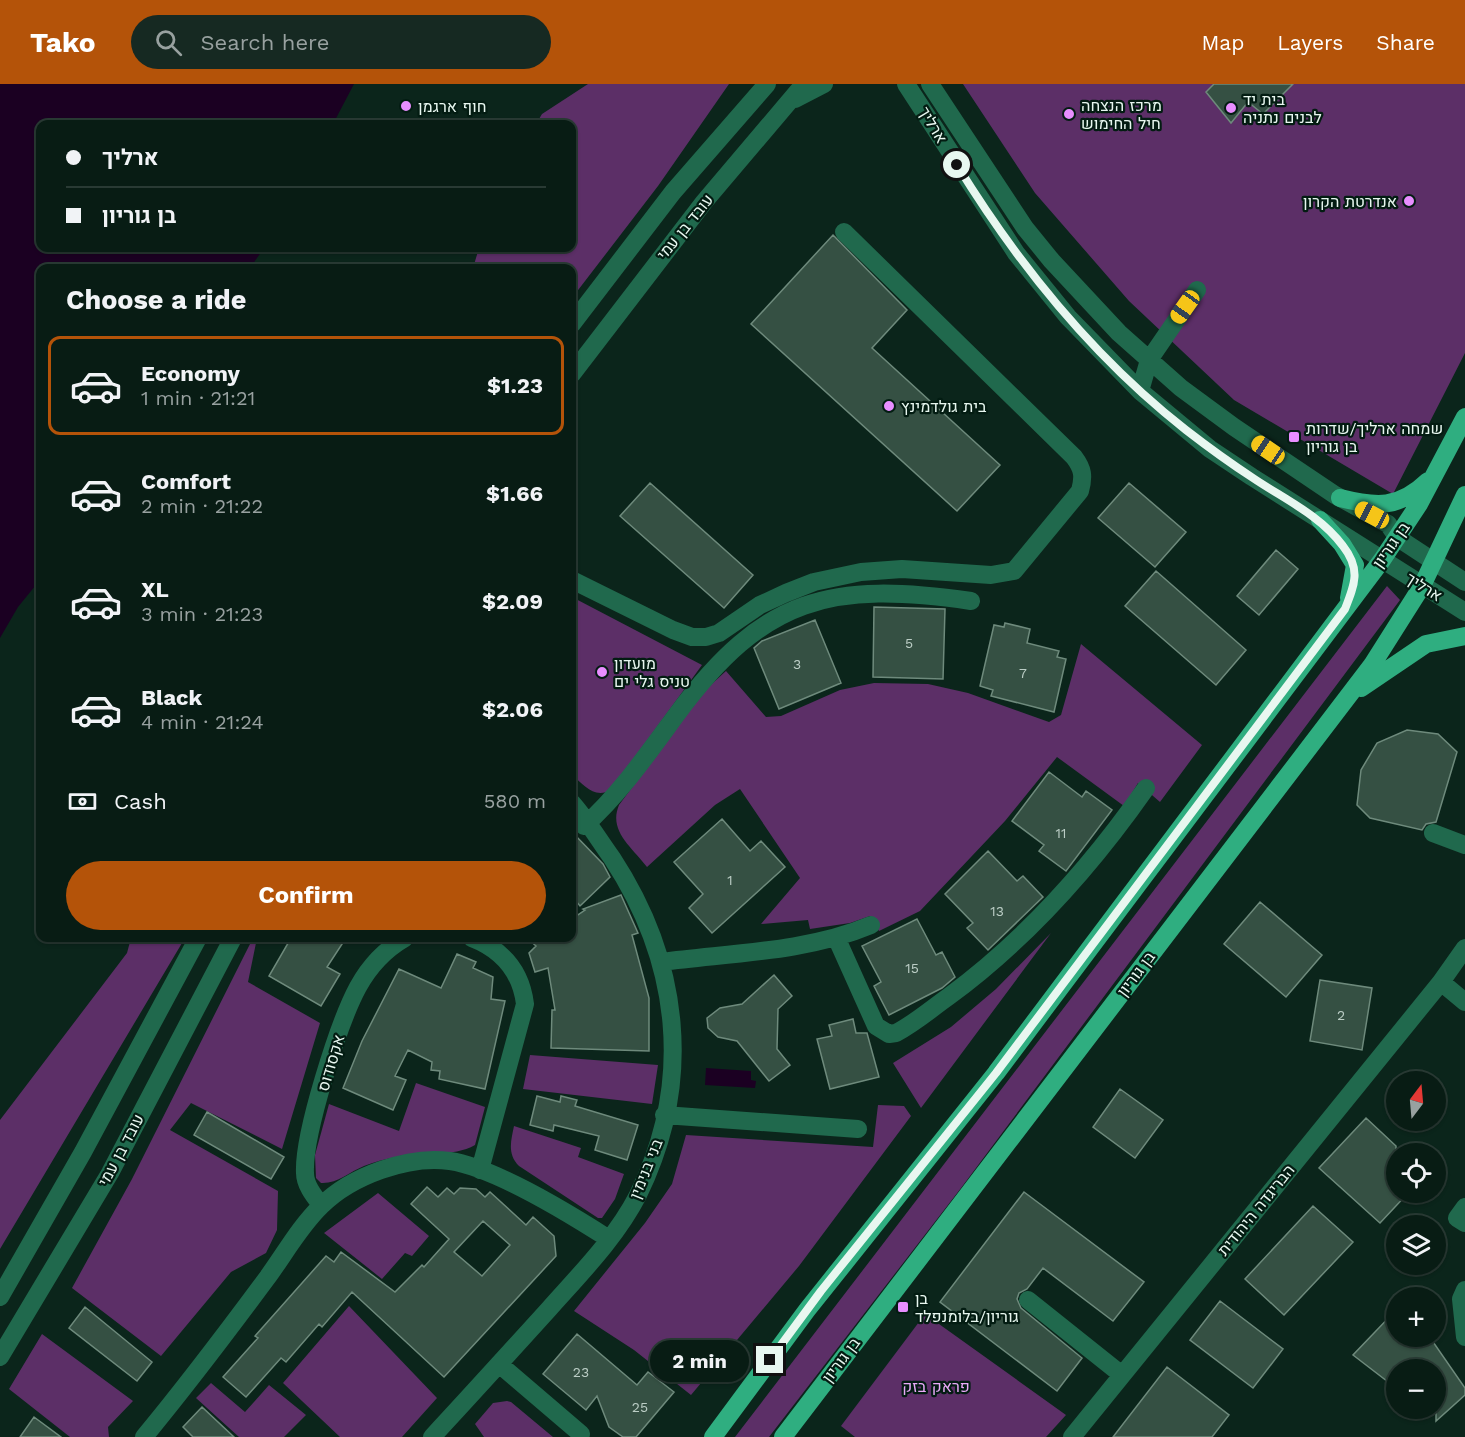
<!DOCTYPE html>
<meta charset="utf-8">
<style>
body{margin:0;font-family:"Work Sans",Heebo,sans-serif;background:#162922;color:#f1f3f6;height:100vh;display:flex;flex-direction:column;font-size:22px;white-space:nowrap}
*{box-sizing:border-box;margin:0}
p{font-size:20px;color:#98a1a0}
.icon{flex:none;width:33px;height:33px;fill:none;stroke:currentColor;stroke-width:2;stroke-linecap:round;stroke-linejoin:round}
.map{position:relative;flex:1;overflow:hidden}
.side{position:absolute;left:36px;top:180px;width:540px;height:678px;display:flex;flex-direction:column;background:#081c14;border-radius:12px;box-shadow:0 2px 4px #0004,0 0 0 2px #293a34}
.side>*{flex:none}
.guide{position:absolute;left:36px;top:36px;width:540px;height:132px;border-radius:12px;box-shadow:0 2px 4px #0004,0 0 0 2px #293a34;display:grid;align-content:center;height:132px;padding:0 30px;background:#081c14}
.needle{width:39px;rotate:16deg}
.fabs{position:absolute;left:1386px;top:987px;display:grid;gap:12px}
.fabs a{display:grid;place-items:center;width:60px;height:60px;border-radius:50%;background:#081c14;box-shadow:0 2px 4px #0004,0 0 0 2px #293a34;font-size:30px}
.end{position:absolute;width:27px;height:27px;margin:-14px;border:8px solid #e8f7f0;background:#111;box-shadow:0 0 0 3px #111}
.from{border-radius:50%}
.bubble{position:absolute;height:42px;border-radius:21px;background:#081c14;box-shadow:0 2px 4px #0004,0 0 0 2px #293a34;font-size:20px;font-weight:700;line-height:42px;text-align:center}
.car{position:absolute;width:18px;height:36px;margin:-18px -9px;border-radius:8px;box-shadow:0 0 4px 2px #0007;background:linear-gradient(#f5c518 24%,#345 0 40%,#f5c518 0 76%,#345 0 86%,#f5c518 0)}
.guide b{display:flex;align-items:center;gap:21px;height:57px;font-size:22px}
.guide b+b{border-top:2px solid #293a34}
.guide i{width:15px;height:15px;background:#f1f3f6}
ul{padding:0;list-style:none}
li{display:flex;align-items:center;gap:18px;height:99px;margin:0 12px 9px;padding:0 18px;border:3px solid transparent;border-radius:12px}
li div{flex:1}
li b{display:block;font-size:22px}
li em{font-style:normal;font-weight:700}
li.active{border-color:#b45309}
li>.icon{width:54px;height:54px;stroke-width:1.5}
h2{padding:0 30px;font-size:27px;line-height:72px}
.pay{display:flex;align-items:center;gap:15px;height:66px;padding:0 30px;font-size:22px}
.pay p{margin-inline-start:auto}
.primary-button{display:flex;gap:12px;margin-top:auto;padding:12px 30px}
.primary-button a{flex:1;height:69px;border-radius:36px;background:#b45309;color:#fff;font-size:24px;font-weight:700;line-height:69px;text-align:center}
header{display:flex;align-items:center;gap:36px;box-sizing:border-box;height:84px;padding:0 30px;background:#b45309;color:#fff}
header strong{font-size:28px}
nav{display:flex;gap:33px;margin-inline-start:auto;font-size:21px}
.search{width:420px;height:54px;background:#162922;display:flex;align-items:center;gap:15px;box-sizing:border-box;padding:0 21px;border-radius:33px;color:#98a1a0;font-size:22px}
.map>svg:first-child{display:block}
.green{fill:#5c2f67}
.water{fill:#1b0022}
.building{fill:#355043;stroke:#6e8a7c;stroke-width:1.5;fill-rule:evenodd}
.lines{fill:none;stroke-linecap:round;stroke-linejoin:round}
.minor{stroke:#20694d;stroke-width:18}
.major{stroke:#2fae80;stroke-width:18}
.route{stroke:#e8f7f0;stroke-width:8}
.poi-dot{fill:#e88eff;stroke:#031c12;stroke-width:2}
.labels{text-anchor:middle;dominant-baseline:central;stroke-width:4.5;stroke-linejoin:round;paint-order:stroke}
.number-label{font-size:14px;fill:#bbcdc5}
.poi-label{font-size:16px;fill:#e8f7f0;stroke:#031c12;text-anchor:start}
.street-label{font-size:16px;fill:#e8f7f0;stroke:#031c12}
.park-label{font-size:16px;fill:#e9a9f8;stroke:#031c12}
</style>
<header>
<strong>Tako</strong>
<div class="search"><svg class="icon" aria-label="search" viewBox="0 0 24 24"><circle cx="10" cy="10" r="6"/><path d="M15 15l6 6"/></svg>Search here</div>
<nav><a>Map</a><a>Layers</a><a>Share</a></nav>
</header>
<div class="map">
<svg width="1465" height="1353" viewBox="0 0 1465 1353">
<rect width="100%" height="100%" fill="#0b251b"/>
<!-- green -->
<path class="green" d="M 588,0 L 729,0 L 658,102 L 572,214 L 572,184 L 473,184 L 479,164 L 572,164 L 572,40 L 536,40 L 542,30 Z
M 963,0 L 1465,0 L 1465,269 L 1393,410 L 1234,316 L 1129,217 L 1035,109 Z
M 1387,502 L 1400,516 L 961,1104 L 769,1353 L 735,1353 Z
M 572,513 L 702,581 L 611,706 C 594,715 584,701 572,691 Z
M 1081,560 L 1202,661 L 1160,718 L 1138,699 L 1124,722 L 1057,673 L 1005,737 L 920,827 L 879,847 L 870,832 L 850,839 L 810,845 L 808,836 L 761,840 L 800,794 L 740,705 L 715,721 L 647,783 C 632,763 608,747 619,721 L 703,608 L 726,587 L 766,633 L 781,632 L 840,606 L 874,599 L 928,600 L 968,609 L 1049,638 L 1061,631 Z
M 1051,849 L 921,1024 L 893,979 L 951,943 L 996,905 Z
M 131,854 L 185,854 L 0,1165 L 0,1036 L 127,869 Z
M 253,854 L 257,854 L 248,898 L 320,939 L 282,1065 L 191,1019 L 170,1046 L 278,1107 L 277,1146 L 266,1169 L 231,1188 L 161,1272 L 72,1204 L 132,1095 Z
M 530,971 L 658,981 L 652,1020 L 523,1005 Z
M 416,999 L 485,1023 L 475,1061 C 453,1074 421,1066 396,1073 C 385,1075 374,1078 364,1082 C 349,1088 337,1100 321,1099 L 316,1094 L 315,1071 L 329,1020 L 399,1047 Z
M 878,1021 L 904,1022 L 911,1032 L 799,1182 L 691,1311 L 634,1266 L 574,1227 L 645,1139 L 672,1100 L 686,1051 L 873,1063 Z
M 514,1042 L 581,1064 L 578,1073 L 624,1090 L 615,1115 L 602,1134 L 598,1134 L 519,1082 C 507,1070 511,1057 514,1042 Z
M 378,1109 L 429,1152 L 412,1172 L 405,1169 L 382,1195 L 324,1149 Z
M 349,1222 L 437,1314 L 402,1353 L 340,1353 L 283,1299 Z
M 925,1230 L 1066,1331 L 1046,1353 L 855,1353 L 841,1342 Z
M 42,1250 L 133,1317 L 108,1343 L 109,1353 L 70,1353 L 9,1305 Z
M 211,1299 L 245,1328 L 269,1301 L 306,1331 L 284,1353 L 239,1353 L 196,1314 Z
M 507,1317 L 511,1318 L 553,1353 L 484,1353 L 475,1340 L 493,1319 Z"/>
<!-- water -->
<path class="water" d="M 0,0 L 354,0 L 333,40 L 40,40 L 40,164 L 264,164 L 250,184 L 40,184 L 40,496 L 18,523 L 0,554 Z
M 706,984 L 751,987 L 751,996 L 756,997 L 755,1004 L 705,1001 Z"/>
<!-- building -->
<path class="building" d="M 1214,0 L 1293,0 L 1263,30 L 1248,18 L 1231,39 L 1206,8 Z
M 833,151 L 907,226 L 872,264 L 1000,381 L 957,427 L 751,240 Z
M 650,399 L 753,491 L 724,524 L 620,432 Z
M 1129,399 L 1186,448 L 1155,483 L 1098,434 Z
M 1276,466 L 1298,485 L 1259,531 L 1237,512 Z
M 1156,487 L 1246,566 L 1216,601 L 1125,522 Z
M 874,523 L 945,525 L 943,595 L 873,593 Z
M 815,536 L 841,599 L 779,625 L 754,564 L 762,557 Z
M 1005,539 L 1030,545 L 1027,559 L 1059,567 L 1057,573 L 1066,575 L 1054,628 L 991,612 L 993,606 L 980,602 L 994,541 L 1004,543 Z
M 1407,646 L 1438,650 L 1457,668 L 1436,738 L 1426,740 L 1422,746 L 1370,734 L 1357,721 L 1361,686 L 1377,659 Z
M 1049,688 L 1082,713 L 1086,707 L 1112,726 L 1066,787 L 1039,767 L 1044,761 L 1012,737 Z
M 722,735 L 750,767 L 761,757 L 785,783 L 712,849 L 689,824 L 703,810 L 674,778 Z
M 572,748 L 603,780 L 610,793 L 580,822 L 572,812 Z
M 988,767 L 1017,797 L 1023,792 L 1043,813 L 988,866 L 967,844 L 973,839 L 945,810 Z
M 621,811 L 638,849 L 632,851 L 649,914 L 649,967 L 551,964 L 552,926 L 555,926 L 548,884 L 535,888 L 529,869 L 536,862 L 527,854 L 572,854 L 572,835 L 585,826 L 583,825 Z
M 1260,818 L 1322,871 L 1286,913 L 1224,860 Z
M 917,835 L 936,871 L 942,868 L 955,893 L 942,904 L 889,931 L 874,902 L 881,898 L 862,862 Z
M 291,854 L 346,854 L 327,883 L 340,890 L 321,922 L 269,892 Z
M 457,870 L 476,878 L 473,884 L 493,893 L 491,915 L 505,917 L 485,1005 L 439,995 L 440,987 L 431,986 L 432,978 L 408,966 L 395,992 L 406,996 L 393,1026 L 343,1004 L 362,957 L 399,885 L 441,904 Z
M 774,891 L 792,912 L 778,925 L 777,965 L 790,981 L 769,997 L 737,957 L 718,953 L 708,944 L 707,934 L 720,924 L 742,920 Z
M 1320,896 L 1372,904 L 1362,966 L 1310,957 Z
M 853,935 L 856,949 L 867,949 L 879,993 L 830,1005 L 817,955 L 832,952 L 829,941 Z
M 1120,1005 L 1163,1036 L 1135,1074 L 1093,1043 Z
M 537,1012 L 560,1018 L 561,1012 L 577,1016 L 575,1022 L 638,1041 L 627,1076 L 595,1066 L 599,1052 L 554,1041 L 553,1047 L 530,1041 Z
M 207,1028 L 284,1073 L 271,1095 L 194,1051 Z
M 1366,1034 L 1396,1062 L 1396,1108 L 1409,1108 L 1380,1139 L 1319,1084 Z
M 427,1103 L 438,1113 L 447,1104 L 454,1110 L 460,1104 L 476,1105 L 485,1113 L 490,1108 L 526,1141 L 533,1133 L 554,1152 L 556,1172 L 444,1293 L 352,1208 L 322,1243 L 319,1240 L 286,1278 L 281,1274 L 246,1313 L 223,1293 L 258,1254 L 255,1252 L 326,1172 L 334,1178 L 341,1168 L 395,1208 L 422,1181 L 424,1183 L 449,1155 L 411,1120 ZM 483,1137 L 510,1161 L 482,1192 L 454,1168 Z
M 1024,1108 L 1144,1198 L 1113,1237 L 1043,1184 L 1027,1205 L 1019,1209 L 1017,1215 L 1021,1224 L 1082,1274 L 1057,1307 L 940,1218 Z
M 1313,1122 L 1353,1158 L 1284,1231 L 1245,1195 Z
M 1220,1217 L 1283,1265 L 1253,1304 L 1190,1256 Z
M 85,1223 L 152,1278 L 137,1297 L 69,1244 Z
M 1396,1226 L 1396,1252 L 1429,1252 L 1465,1304 L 1465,1311 L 1436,1337 L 1436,1286 L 1396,1286 L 1396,1304 L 1353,1271 Z
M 577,1250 L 637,1301 L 648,1288 L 674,1308 L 636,1353 L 623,1353 L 609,1343 L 597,1312 L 586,1326 L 543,1290 Z
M 1167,1283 L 1229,1331 L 1212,1353 L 1113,1353 Z
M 202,1323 L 234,1353 L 193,1353 L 183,1343 Z
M 34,1333 L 61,1353 L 20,1353 Z"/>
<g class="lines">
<!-- minor -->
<path class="minor" d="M 906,0 L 1016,169 L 1068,233 L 1140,307 L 1210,365 L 1252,393 L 1465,528
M 930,0 L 1025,144 L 1051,176 L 1119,249 L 1181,304 L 1234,343 L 1335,411 L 1388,440 L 1398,454 L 1465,498
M 795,15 L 824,0
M 572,240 L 673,108 L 767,0
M 572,290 L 704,118 L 804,0
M 1140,307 L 1149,276 L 1197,206
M 572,496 L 673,546 L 692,553 L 706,553 L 719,549 L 760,521 L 786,509 L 814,498 L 861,488 L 902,485 L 991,491 L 1014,487 L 1080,407 C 1084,392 1083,385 1074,373 L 844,148
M 584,742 C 620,710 649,668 677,630 C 764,512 831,497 971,517
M 1433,749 L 1465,761
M 836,853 L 876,942 L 889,950 L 896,949 C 915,939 931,925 948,913 C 1027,855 1090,784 1146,704
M 472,854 C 503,866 521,888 525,920 L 480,1086
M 662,878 C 730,869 807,868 871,841
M 1441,898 L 1465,918
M 664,1031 L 858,1045
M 321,1121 C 314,1112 305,1101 305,1089 C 303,1051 339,938 358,903 C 369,883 386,865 405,854
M 1465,1123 L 1457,1134 L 1465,1139
M 1465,1206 L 1461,1215 L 1465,1253
M 0,1213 L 83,1068 L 198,854
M 1028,1216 L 1122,1291
M 0,1273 L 110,1089 L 233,854
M 499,1280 L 581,1350
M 144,1353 C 187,1301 227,1248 267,1194 C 284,1171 300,1142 321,1122 C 351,1092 408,1071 450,1077 C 496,1084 570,1130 609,1155
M 432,1353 C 471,1311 510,1268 549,1225 C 580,1190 616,1154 638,1111 C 694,997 680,878 612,774 C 599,756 587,736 572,719
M 1072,1353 L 1441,898 L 1465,864"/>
<!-- major -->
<path class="major" d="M 1340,414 C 1376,423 1399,425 1428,397
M 1320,436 L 1342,460 L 1355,481 L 1349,514
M 1361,604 L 1426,560 L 1465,552
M 713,1353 L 807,1226 L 996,989 L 1382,476 L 1419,420 L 1465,333
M 783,1353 L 1372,581 L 1422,502 L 1465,411"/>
</g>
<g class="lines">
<!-- route -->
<path class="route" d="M 770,1276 L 821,1207 L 996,989 L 1345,525 C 1355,500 1361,485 1343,462 C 1320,431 1284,415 1253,394 C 1230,379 1208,363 1186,346 C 1094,274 1018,180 957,81"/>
</g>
<!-- markers -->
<g class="poi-dot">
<circle cx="406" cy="22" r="6"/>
<circle cx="1231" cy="24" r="6"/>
<circle cx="1069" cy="30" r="6"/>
<circle cx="1409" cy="117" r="6"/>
<circle cx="889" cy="322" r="6"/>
<rect x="1288" y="347" width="12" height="12" rx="3"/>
<circle cx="602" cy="588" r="6"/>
<rect x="897" y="1217" width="12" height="12" rx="3"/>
</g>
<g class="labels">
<!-- number labels -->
<g class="number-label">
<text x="909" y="559">5</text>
<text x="797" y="580">3</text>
<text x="1023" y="589">7</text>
<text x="1061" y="749">11</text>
<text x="730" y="796">1</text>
<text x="997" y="827">13</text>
<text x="912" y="884">15</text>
<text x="1341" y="931">2</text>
<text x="581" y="1288">23</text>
<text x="640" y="1323">25</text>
</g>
<!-- poi labels -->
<g class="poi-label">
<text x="1243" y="15">בית יד<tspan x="1243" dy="18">לבנים נתניה</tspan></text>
<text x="1081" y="21">מרכז הנצחה<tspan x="1081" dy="18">חיל החימוש</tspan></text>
<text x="418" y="22">חוף ארגמן</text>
<text x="1397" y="117" text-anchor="end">אנדרטת הקרון</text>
<text x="901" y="322">בית גולדמינץ</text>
<text x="1306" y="344">שמחה ארליך/שדרות<tspan x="1306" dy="18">בן גוריון</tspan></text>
<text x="614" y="579">מועדון<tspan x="614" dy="18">טניס גלי ים</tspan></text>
<text x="915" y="1214">בן<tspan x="915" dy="18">גוריון/בלומנפלד</tspan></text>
</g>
<!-- street labels -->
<g class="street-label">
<text transform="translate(933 41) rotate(59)">ארליך</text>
<text transform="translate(685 143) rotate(-51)">עובד בן עמי</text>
<text transform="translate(1391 461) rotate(-55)">בן גוריון</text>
<text transform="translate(1424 503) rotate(32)">ארליך</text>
<text transform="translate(1136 890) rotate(-53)">בן גוריון</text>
<text transform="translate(331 979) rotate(-73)">אקסודוס</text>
<text transform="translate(121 1066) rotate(-62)">עובד בן עמי</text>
<text transform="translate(646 1085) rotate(-68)">בני בנימין</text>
<text transform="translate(1256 1126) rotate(-51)">הבריגדה היהודית</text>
<text transform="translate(841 1276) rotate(-53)">בן גוריון</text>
</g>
<!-- park labels -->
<g class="park-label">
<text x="936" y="1302">פראק בזק</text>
</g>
</g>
</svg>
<div class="fabs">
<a><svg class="needle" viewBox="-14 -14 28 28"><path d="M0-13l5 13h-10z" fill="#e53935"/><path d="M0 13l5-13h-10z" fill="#98a1a0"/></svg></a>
<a><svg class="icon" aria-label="locate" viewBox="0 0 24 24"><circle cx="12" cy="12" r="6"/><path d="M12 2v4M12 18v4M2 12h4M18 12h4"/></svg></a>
<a><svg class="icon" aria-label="layers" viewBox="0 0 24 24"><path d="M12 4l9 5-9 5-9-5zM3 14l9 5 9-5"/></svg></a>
<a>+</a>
<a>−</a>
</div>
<i class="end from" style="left:957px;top:81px"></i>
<i class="end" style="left:770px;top:1276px"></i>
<div class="bubble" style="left:650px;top:1256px;width:99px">2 min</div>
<i class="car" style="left:1185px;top:223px;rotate:215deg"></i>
<i class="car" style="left:1268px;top:366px;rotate:304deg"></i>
<i class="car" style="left:1372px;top:431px;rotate:298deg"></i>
<div class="guide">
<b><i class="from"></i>ארליך</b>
<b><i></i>בן גוריון</b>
</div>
<section class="side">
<h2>Choose a ride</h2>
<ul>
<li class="active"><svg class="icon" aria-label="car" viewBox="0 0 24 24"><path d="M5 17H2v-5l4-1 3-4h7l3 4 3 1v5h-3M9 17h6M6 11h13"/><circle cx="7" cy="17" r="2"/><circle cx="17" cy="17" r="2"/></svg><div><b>Economy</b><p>1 min · 21:21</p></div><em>$1.23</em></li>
<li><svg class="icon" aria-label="car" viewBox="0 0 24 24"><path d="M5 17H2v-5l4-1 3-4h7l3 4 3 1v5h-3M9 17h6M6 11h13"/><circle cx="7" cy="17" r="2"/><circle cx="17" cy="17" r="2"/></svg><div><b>Comfort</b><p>2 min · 21:22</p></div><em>$1.66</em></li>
<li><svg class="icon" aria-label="car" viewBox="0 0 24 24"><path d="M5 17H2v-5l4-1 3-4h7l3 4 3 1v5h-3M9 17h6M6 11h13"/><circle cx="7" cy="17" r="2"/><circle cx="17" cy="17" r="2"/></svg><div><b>XL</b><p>3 min · 21:23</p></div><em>$2.09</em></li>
<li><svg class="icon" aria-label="car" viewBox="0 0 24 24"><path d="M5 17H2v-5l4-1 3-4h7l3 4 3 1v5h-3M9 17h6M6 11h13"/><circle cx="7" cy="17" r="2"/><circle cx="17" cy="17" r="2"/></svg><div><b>Black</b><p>4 min · 21:24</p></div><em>$2.06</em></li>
</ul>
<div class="pay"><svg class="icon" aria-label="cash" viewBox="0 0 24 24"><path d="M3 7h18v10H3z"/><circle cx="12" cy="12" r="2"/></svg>Cash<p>580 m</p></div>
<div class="primary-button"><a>Confirm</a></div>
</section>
</div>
